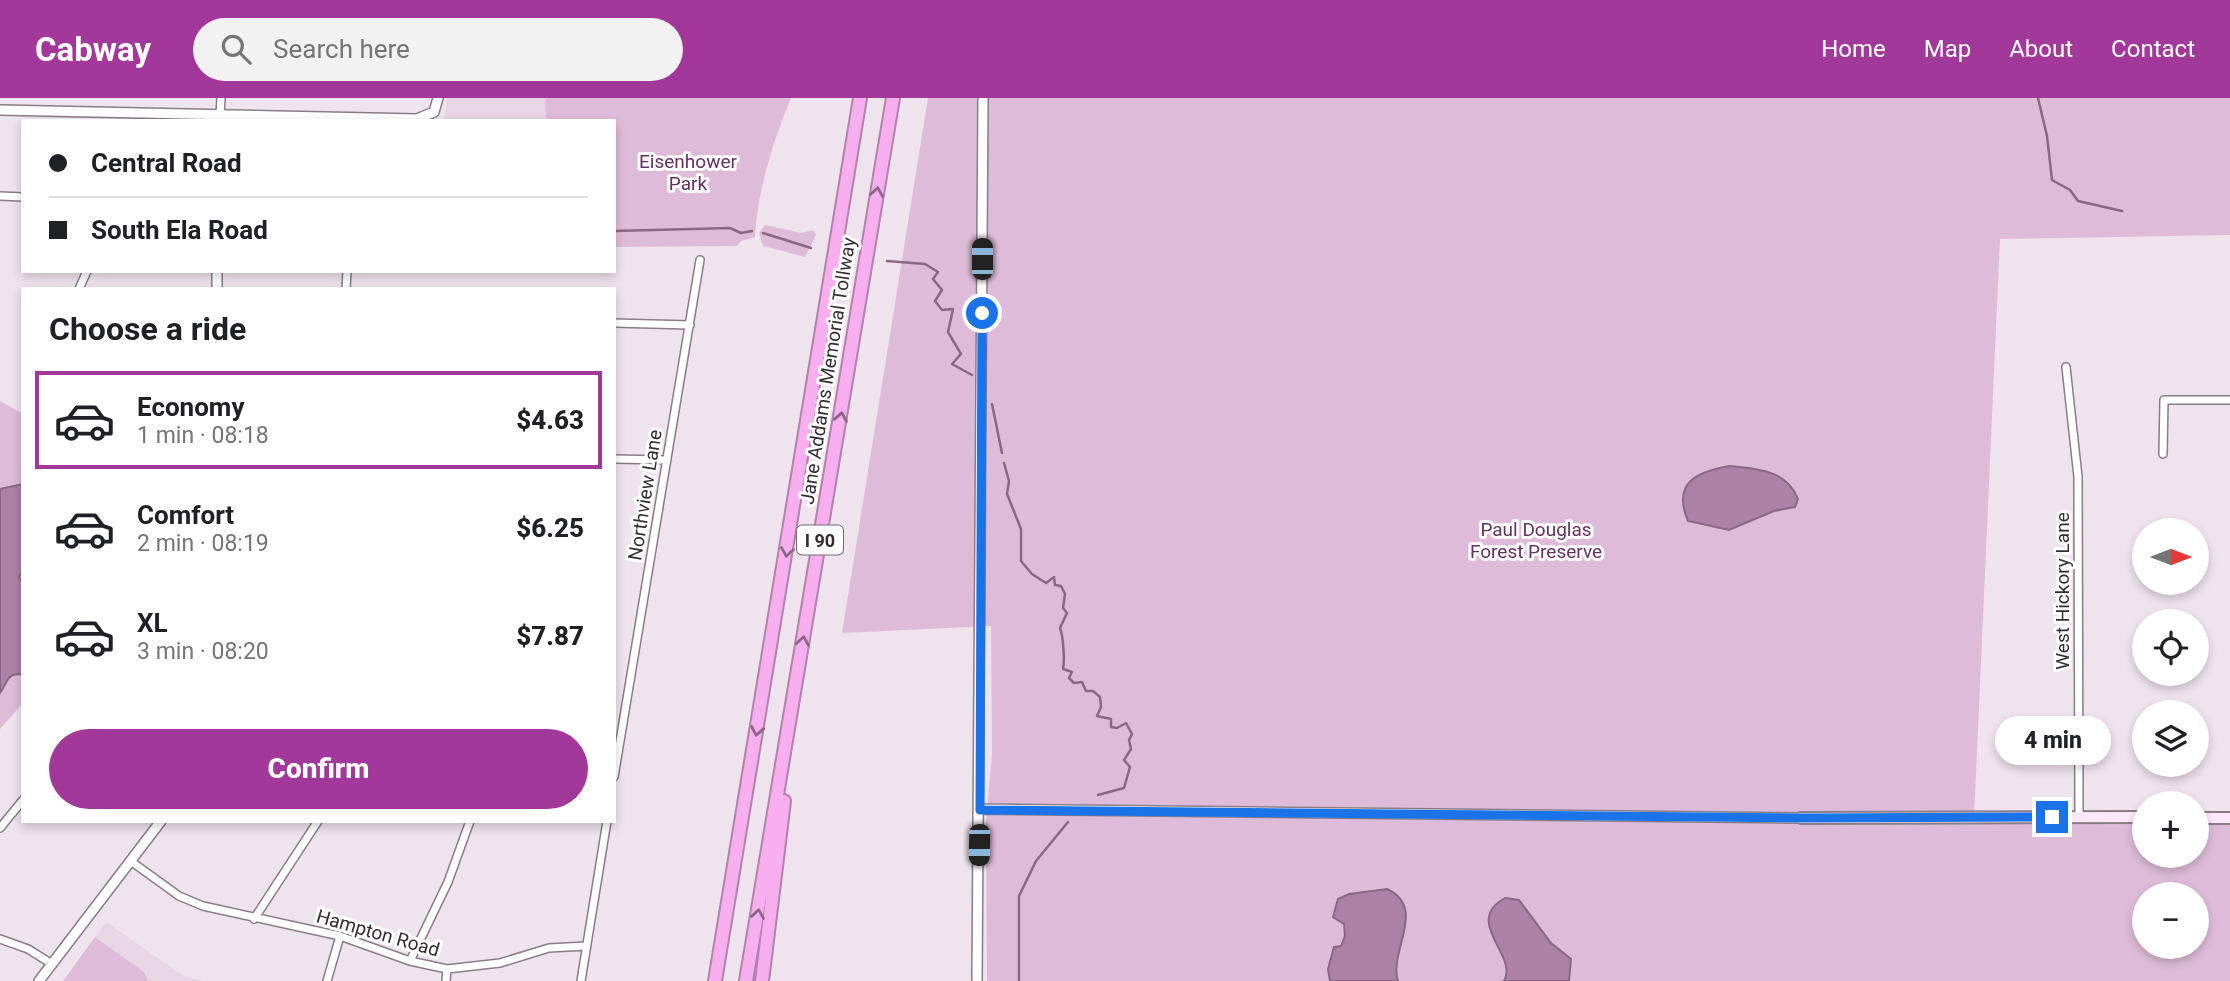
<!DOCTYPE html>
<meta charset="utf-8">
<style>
body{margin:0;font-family:Roboto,sans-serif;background:#f2f2f2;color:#202124;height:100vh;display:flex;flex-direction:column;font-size:26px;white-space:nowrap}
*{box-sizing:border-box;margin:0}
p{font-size:23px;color:#757577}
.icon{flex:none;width:38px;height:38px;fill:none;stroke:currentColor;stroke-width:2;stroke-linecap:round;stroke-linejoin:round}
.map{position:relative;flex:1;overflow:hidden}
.drawer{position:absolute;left:21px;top:189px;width:595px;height:536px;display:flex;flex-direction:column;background:#fff;border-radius:0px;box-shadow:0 4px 10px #0003}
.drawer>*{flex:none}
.hud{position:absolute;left:21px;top:21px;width:595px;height:154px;border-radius:0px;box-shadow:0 4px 10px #0003;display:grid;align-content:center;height:154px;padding:0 28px;background:#fff}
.needle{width:46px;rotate:90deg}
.buttons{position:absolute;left:2132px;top:420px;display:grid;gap:14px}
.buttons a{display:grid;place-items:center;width:77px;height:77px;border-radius:50%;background:#fff;box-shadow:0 4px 10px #0003;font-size:35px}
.end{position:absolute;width:32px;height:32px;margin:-16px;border:9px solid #1a73e8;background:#fff;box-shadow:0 0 0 4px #fff}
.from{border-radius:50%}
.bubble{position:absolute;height:49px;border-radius:24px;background:#fff;box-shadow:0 4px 10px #0003;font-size:23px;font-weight:800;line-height:49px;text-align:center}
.car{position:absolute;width:21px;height:42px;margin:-21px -10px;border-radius:9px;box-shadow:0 0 5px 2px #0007;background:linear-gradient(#222 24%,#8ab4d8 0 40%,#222 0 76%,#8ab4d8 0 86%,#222 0)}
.hud b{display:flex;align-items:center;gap:24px;height:66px;font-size:26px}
.hud b+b{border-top:2px solid #e0e0e0}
.hud i{width:18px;height:18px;background:#202124}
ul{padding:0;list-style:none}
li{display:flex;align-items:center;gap:21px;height:98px;margin:0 14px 10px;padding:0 14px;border:4px solid transparent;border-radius:0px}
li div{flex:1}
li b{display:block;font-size:26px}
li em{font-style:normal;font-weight:800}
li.selected{border-color:#a1389a}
li>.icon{width:63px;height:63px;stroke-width:1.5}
h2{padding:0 28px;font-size:32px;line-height:84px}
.action{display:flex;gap:14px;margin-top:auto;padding:14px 28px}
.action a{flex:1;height:80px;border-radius:42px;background:#a1389a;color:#fff;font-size:28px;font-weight:800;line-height:80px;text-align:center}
header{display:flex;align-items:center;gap:42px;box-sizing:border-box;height:98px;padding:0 35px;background:#a1389a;color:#fff}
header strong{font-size:33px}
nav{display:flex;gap:38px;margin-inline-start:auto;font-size:24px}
.search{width:490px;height:63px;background:#f2f2f2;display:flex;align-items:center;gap:18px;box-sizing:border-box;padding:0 24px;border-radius:38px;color:#757577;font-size:26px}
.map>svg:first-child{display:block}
.built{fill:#e8d6e5}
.green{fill:#debcd9;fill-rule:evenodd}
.water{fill:#ac81a6;stroke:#886883;stroke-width:2}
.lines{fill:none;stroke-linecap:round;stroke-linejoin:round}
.stream{stroke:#886883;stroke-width:2.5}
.minor-casing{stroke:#897d87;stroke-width:10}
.tertiary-casing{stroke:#897d87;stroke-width:12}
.secondary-casing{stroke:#897d87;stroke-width:14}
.motorway-casing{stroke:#b282ad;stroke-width:16}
.minor{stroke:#fff;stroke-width:7}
.tertiary{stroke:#fff;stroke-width:9}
.secondary{stroke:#fde7fa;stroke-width:10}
.motorway{stroke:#f7afef;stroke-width:12}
.oneway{stroke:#8b6887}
.route{stroke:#1a73e8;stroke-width:9}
.labels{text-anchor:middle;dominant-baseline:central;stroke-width:6;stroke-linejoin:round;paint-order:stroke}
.shield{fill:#fff;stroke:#706d70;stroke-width:2}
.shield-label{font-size:18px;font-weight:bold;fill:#332e32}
.park-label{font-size:19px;fill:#663061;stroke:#fff}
.street-label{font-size:19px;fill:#332e32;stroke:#fff}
</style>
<header>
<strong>Cabway</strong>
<div class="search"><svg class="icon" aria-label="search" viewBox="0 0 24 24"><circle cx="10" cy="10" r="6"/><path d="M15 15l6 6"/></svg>Search here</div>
<nav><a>Home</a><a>Map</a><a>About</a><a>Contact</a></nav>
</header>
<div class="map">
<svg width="2230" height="883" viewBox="0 0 2230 883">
<rect width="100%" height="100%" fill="#efe3ed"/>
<!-- built -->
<path class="built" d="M 447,0 L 545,0 L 546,23 L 444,23 Z
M 106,824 L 184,878 L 203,883 L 148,883 L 144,874 L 95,839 Z"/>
<!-- green -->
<path class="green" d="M 545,0 L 791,0 C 773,43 757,95 755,139 L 741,143 L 737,148 L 614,149 L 614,23 L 546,23 Z
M 928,0 L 2230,0 L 2230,137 L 2000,141 L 1974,720 L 2144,719 L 2144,758 L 2196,758 L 2196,720 L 2230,720 L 2230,883 L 987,883 L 986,725 L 992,656 L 991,528 L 842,535 ZM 2144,796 L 2196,796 L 2196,849 L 2144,849 Z
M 765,127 L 802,135 L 813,132 L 816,137 L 805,159 L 763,148 L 759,135 Z
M 0,303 L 23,316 L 23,605 L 0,631 Z
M 95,839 L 144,874 L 148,883 L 63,883 Z"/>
<!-- water -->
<path class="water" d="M 1729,368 C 1756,371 1786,371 1798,401 L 1795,409 L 1774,413 L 1729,432 L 1688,423 C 1672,385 1696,374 1729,368 Z
M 23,386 L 23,472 L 19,479 L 23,485 L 23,576 C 6,575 8,584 0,595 L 0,391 Z
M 1387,791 C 1428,810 1388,854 1398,883 L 1330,883 L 1328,871 L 1334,849 L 1341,848 L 1345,838 L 1344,826 L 1333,819 L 1338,801 L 1349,796 Z
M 1505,800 L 1519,802 L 1551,845 L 1571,861 L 1569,883 L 1504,883 C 1519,857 1462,824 1505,800 Z"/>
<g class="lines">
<!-- stream -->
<path class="stream" d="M 2038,0 L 2047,38 L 2052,82 L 2070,92 L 2078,103 L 2122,113
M 614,133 L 730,130 L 741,135 L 752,133
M 763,135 L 811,150
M 887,163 L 925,166 L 938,174 L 933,181 L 942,192 L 935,203 L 942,212 L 953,211 L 948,234 L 961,256 L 952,266 L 972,277
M 992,306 L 1002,355
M 1004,365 L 1009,383 L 1007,396 L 1021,431 L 1021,463 L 1032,476 L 1046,485 L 1054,479 L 1055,487 L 1061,488 L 1065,496 L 1063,510 L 1067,515 L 1060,530 C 1063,537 1065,562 1063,571 L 1072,574 L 1069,580 L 1074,585 L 1082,584 L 1086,593 L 1093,593 L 1100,599 L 1101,609 L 1097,618 L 1111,621 L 1111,629 L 1117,630 L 1126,625 L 1132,636 L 1129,642 L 1131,651 L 1124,662 L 1130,669 L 1124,690 L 1098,697
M 1019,883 L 1019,798 L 1036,763 L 1068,724"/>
<!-- minor casing -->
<g class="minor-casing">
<path id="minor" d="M 220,17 L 221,0
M 0,98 L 23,99
M 79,191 L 87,173
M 346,191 L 347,173
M 614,225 L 690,227
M 2066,269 L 2078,379 L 2079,718
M 2163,356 L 2164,302 L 2230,302
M 614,361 L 667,362
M 614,679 L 700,162
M 0,730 L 23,702
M 132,764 L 179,798 L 203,808 L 340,838 L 410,863 L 447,871 L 500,865 L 549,850 L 586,848
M 254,821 L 318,723
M 0,841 L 28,851 L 52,866
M 410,863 L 448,784 L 470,723
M 327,883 L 340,838
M 446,883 L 447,871
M 581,883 L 607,723"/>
</g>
<!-- tertiary casing -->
<g class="tertiary-casing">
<path id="tertiary" d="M 0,12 L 417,21 L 434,14 L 438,0
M 217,191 L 217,173
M 980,711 L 1801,720
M 39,883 L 161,723
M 977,883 L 983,0"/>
</g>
<!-- secondary casing -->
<g class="secondary-casing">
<path id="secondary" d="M 1801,720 L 2144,719
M 2196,720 L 2230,720"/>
</g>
<!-- motorway casing -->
<g class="motorway-casing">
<path id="motorway" d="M 715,883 L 860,0
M 746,883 L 893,0
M 762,883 L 784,703"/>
</g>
<!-- minor -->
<use href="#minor" class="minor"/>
<!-- tertiary -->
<use href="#tertiary" class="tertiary"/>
<!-- secondary -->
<use href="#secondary" class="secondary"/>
<!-- motorway -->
<use href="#motorway" class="motorway"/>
</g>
<!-- one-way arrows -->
<defs><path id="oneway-chevron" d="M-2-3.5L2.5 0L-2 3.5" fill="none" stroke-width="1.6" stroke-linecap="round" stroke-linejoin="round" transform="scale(1.75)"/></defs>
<g class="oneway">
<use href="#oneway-chevron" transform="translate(877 94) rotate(-81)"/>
<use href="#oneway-chevron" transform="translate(841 319) rotate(-80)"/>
<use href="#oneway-chevron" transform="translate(787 454) rotate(99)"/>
<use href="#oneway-chevron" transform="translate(803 543) rotate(-81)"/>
<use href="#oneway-chevron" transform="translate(757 633) rotate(100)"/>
<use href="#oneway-chevron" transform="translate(758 816) rotate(-81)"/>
</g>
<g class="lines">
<!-- route -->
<path class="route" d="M 982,215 L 980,712 L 1801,720 L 2052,719"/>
</g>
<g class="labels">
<!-- shield labels -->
<rect class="shield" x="797" y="427.5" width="46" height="29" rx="5"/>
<g class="shield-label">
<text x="820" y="442">I 90</text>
</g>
<!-- park labels -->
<g class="park-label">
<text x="688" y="63">Eisenhower<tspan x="688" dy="22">Park</tspan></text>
<text x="1536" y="431">Paul Douglas<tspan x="1536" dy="22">Forest Preserve</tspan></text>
</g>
<!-- street labels -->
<g class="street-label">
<text transform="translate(828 273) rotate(-81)">Jane Addams Memorial Tollway</text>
<text transform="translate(645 397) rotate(-81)">Northview Lane</text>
<text transform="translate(2062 493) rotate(-90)">West Hickory Lane</text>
<text transform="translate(378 835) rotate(16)">Hampton Road</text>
</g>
</g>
</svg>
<div class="buttons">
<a><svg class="needle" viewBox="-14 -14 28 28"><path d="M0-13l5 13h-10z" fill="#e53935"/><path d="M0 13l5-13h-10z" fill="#757577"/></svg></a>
<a><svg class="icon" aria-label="locate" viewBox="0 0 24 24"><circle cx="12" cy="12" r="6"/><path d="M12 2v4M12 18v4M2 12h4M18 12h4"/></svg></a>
<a><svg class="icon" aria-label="layers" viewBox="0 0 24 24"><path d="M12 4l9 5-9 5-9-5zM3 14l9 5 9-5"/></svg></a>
<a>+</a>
<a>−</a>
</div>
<i class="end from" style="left:982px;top:215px"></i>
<i class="end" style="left:2052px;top:719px"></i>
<div class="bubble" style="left:1995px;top:618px;width:116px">4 min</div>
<i class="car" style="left:982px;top:161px;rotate:0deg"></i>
<i class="car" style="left:979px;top:747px;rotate:181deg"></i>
<div class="hud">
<b><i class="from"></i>Central Road</b>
<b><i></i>South Ela Road</b>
</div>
<section class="drawer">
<h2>Choose a ride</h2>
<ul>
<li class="selected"><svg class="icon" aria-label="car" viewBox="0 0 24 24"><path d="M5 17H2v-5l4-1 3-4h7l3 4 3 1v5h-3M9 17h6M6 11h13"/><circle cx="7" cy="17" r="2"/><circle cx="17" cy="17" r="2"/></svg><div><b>Economy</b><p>1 min · 08:18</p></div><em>$4.63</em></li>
<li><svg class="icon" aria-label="car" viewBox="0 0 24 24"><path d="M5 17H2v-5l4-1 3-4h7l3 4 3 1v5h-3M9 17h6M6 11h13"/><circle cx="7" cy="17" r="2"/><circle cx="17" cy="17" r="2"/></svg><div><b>Comfort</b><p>2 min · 08:19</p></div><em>$6.25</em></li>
<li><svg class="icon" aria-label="car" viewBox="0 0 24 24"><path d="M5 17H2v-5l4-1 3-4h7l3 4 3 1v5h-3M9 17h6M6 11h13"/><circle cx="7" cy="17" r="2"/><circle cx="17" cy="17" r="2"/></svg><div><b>XL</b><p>3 min · 08:20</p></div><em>$7.87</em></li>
</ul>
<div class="action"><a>Confirm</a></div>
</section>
</div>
